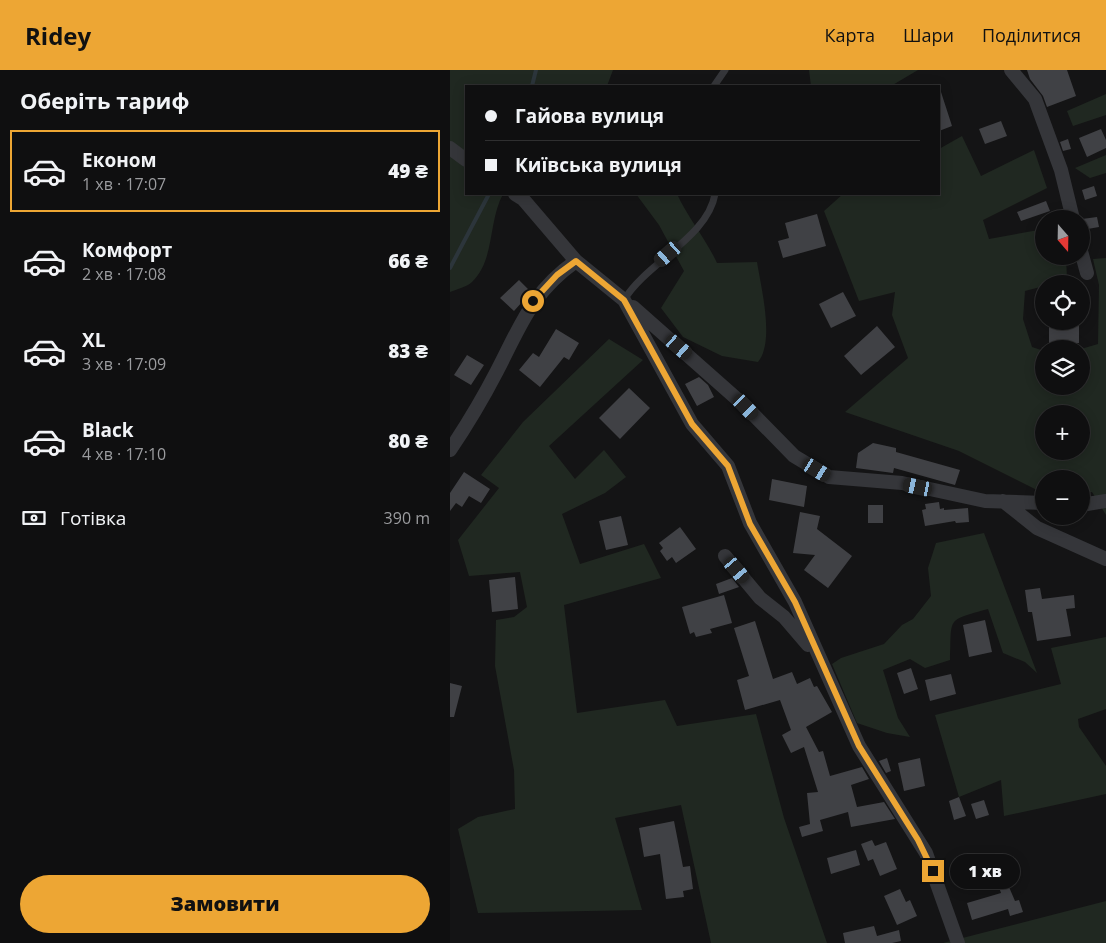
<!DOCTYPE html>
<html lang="uk">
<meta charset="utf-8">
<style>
body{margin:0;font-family:"Open Sans",sans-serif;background:#1d1d1e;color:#f1f3f6;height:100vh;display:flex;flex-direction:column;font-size:19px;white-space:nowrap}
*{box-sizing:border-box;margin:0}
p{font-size:16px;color:#9b9c9f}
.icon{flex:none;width:28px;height:28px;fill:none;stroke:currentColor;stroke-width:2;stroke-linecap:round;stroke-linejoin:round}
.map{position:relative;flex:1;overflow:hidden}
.details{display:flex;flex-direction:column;background:#0f0f10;width:450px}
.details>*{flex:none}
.top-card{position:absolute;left:15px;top:15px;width:475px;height:110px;border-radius:0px;box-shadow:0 2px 12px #0003,0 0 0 1px #2f2f30;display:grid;align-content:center;height:110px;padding:0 20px;background:#0f0f10}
.needle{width:32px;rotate:160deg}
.buttons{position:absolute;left:585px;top:140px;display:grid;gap:10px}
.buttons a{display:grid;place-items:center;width:55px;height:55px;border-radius:50%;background:#0f0f10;box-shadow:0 2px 12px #0003,0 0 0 1px #2f2f30;font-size:25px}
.end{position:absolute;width:22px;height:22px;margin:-11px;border:6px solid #eda634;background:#111;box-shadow:0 0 0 2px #111}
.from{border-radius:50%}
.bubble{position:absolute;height:35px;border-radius:18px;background:#0f0f10;box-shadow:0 2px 12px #0003,0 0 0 1px #2f2f30;font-size:16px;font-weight:800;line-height:35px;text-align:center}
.car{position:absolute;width:15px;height:30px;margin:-15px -8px;border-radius:6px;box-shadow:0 0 4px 1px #0007;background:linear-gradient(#222 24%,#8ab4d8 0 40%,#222 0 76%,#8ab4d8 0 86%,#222 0)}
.top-card b{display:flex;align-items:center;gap:18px;height:48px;font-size:19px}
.top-card b+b{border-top:1px solid #2f2f30}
.top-card i{width:12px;height:12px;background:#f1f3f6}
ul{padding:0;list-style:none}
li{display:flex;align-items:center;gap:15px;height:82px;margin:0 10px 8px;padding:0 10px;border:2px solid transparent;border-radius:0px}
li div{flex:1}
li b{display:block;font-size:19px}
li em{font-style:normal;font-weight:800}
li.on{border-color:#eda634}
li>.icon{width:45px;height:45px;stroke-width:1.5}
h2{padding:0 20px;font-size:22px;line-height:60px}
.pay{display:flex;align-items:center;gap:12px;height:55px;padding:0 20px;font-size:19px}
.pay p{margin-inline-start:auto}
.action{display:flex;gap:10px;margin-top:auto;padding:10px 20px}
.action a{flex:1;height:58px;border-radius:30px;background:#eda634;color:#111;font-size:20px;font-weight:800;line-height:58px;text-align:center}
header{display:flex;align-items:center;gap:30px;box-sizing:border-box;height:70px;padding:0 25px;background:#eda634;color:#111}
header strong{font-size:24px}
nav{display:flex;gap:28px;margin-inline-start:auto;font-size:18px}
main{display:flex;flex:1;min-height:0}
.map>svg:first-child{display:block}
.green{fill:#202821;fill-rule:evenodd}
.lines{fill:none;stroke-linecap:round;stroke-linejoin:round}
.stream{stroke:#2c353b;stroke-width:4}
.building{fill:#404145}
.service{stroke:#35363a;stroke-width:7}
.minor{stroke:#35363a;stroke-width:14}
.route{stroke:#eda634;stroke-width:6}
</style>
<header>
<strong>Ridey</strong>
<nav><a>Карта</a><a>Шари</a><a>Поділитися</a></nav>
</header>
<main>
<section class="details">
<h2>Оберіть тариф</h2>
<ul>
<li class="on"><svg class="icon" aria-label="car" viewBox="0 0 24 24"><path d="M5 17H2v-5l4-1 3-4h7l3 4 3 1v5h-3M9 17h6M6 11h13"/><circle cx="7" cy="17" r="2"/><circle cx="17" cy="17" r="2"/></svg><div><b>Економ</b><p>1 хв · 17:07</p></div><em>49 ₴</em></li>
<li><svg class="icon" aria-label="car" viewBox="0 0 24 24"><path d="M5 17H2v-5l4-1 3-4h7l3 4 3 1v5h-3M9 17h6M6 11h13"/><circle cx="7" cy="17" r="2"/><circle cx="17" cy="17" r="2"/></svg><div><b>Комфорт</b><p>2 хв · 17:08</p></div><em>66 ₴</em></li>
<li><svg class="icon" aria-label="car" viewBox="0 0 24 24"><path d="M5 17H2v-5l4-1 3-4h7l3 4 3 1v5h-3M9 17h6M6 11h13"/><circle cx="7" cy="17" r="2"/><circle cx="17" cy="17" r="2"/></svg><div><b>XL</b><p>3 хв · 17:09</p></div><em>83 ₴</em></li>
<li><svg class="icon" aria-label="car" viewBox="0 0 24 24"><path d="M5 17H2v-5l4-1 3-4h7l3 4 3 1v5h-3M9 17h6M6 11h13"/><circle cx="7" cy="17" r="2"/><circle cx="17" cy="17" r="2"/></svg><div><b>Black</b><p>4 хв · 17:10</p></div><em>80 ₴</em></li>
</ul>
<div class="pay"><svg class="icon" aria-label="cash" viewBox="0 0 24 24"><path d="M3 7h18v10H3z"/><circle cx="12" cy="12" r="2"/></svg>Готівка<p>390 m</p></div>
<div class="action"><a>Замовити</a></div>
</section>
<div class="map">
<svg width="656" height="873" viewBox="0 0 656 873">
<rect width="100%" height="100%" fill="#141415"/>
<!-- green -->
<path class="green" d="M 0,0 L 163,0 L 157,16 L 16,16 L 16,124 L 53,124 C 38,152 45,190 22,212 C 17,217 7,219 0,222 Z
M 359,0 L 468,0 L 441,16 L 361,16 Z
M 656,24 L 656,45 L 623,56 L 617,41 Z
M 512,66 L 531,106 L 584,80 L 597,118 L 533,150 L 539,169 L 594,159 L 594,186 L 616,186 L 617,209 L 594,214 L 594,216 L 575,221 L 573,249 L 582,277 L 594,281 L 594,316 L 631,316 L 631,279 L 648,274 L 649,215 L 643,189 L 656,188 L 656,445 L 642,422 L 631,422 L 631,409 L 594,409 L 594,419 L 585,419 L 509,381 L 395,342 L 458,288 L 442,245 L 445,222 L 409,231 L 374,141 L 393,124 L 489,124 L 489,79 ZM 594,344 L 631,344 L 631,381 L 594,381 Z
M 656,85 L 656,103 L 640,108 L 625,98 Z
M 186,124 L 227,124 C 238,148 256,169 267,193 L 307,192 C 311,217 325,272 308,292 L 272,286 L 233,267 L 211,238 L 234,201 L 209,155 Z
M 159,269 L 193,290 L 99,376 L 125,409 L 154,380 L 176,407 L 155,423 L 112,444 L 130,494 L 194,474 L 211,508 L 114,535 L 127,643 L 215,630 L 227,656 L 306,644 L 334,748 L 377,873 L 261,873 L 231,735 L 165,748 L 192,840 L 28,843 L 8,759 L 28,747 L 65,739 L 64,700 L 45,596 L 46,550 L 64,547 L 77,537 L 70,502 L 19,506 L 8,470 L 49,418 L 31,405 L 73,352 Z
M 534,463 L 587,603 L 575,592 L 553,583 L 538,539 C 495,551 502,547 500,590 L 475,598 L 460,589 L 433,600 L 448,648 L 460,667 L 437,663 L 407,653 L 382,594 L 391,588 L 434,574 L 452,555 L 463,549 L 481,526 L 478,498 L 486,473 Z
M 656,567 L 656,639 L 628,649 L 629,657 L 656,696 L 656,724 L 554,746 L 551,710 L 509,727 L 485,645 L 611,614 L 601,578 Z
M 656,831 L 656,873 L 493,873 Z"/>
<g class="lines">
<!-- stream -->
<path class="stream" d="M 82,16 L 86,0
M 0,198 L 39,124"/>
</g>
<!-- building -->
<path class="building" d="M 577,0 L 617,0 L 626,26 L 597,37 L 593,26 L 580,9 Z
M 491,22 L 502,56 L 489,61 L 489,23 Z
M 551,51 L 557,66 L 535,74 L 529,59 Z
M 651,59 L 656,70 L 656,78 L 637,87 L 629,68 Z
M 618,69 L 621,79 L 613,81 L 610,72 Z
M 644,116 L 647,126 L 635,130 L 632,120 Z
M 596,131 L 600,141 L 571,151 L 567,142 Z
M 367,144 L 376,176 L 333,188 L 328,171 L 339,168 L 335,153 Z
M 647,147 L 649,157 L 632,160 L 632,149 Z
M 69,210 L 81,222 L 64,241 L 50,228 Z
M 393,222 L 406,246 L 381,258 L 369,234 Z
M 599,251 L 629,251 L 629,273 L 599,273 Z
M 427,256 L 445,277 L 411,305 L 394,286 Z
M 106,259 L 129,273 L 119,290 L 114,287 L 90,317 L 69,300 L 83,283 L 89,287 Z
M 17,285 L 34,295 L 21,315 L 4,305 Z
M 249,307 L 258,315 L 264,327 L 247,336 L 235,314 Z
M 179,318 L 200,338 L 170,369 L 149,348 Z
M 423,373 L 446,378 L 446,382 L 510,400 L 505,415 L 444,398 L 443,403 L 406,398 L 408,383 Z
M 14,402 L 40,419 L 31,433 L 19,426 L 12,437 L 6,433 L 0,441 L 0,423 Z
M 322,409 L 357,416 L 354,437 L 319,430 Z
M 489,432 L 490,439 L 494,438 L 494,440 L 518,438 L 519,452 L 506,453 L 505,451 L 475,456 L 472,440 L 476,439 L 475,434 Z
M 418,435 L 433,435 L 433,453 L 418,453 Z
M 350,442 L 370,446 L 367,459 L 402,486 L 378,518 L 354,500 L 365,485 L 343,483 Z
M 171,446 L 178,475 L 156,480 L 149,451 Z
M 230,457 L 246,479 L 226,493 L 222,487 L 217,491 L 210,481 L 213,478 L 209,473 Z
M 65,507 L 68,539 L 42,542 L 39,510 Z
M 282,508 L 289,517 L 269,524 L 266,514 Z
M 590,518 L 592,529 L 624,525 L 625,538 L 616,539 L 621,566 L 587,571 L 582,542 L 578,542 L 575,520 Z
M 274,525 L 282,553 L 260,559 L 262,563 L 246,567 L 244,562 L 240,564 L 232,537 Z
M 535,550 L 542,582 L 519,587 L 513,555 Z
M 305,551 L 323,609 L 342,602 L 347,614 L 360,608 L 364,617 L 367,616 L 382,642 L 356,657 L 369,682 L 373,681 L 380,706 L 412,697 L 419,709 L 401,715 L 407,737 L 434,732 L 445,749 L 401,757 L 398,742 L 370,750 L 373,761 L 352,767 L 349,757 L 360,754 L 357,723 L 368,722 L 354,677 L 341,683 L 332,665 L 341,660 L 330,630 L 295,640 L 287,610 L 299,606 L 284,558 Z
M 461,598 L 468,619 L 454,624 L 447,603 Z
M 501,604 L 506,624 L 480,631 L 475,610 Z
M 0,613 L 12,616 L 4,647 L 0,647 Z
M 437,688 L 441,701 L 436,703 L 429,691 Z
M 470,688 L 475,716 L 454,721 L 448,693 Z
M 509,727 L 516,746 L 504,750 L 499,731 Z
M 534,730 L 539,745 L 526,749 L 521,734 Z
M 224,751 L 233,797 L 240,796 L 243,819 L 233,821 L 234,827 L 216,829 L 210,784 L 194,787 L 189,758 Z
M 422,770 L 425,776 L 436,772 L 447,799 L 430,806 L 423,789 L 418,791 L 411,774 Z
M 406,780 L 410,795 L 381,804 L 377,788 Z
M 520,785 L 526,808 L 512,812 L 506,789 Z
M 559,817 L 565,831 L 569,830 L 573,842 L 560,846 L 558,839 L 522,850 L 517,833 L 551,823 L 550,820 Z
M 450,819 L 456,832 L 460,830 L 467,846 L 447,855 L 434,826 Z
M 424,856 L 427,866 L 449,860 L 451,871 L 442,873 L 395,873 L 393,863 Z"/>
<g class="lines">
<!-- service -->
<path class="service" d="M 264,16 L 275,0
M 174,230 C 196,193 258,167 265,124"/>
<!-- minor -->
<path class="minor" d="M 561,0 L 585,29 L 611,100 L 623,149
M 0,78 L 16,90
M 65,124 L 73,129 L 126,191 L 174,230 L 242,354 L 278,396 L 300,453 L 345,532 L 409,676 L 476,783 L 508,873
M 631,181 L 637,203
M 183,237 L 296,337 L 344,386 L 379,407 L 452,413 L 535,431 L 594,433
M 0,380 C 17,355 33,328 47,301 C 71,255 81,223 126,191
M 553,431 L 587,458 L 656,489
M 631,435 L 656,431
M 275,486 L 310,528 L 334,547 L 358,575"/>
</g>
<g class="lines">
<!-- route -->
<path class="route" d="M 83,231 L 107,205 L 126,191 L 174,230 L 242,354 L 278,396 L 300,454 L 345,532 L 409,676 L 468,770 L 483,801"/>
</g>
</svg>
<div class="buttons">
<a><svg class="needle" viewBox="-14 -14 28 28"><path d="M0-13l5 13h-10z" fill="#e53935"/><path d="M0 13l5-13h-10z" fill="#9b9c9f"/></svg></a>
<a><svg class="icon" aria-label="locate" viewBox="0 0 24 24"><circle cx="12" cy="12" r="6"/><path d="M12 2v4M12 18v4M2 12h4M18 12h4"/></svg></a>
<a><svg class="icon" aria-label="layers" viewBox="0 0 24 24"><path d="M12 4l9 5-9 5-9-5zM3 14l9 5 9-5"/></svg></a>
<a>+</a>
<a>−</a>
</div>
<i class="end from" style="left:83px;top:231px"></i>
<i class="end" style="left:483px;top:801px"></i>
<div class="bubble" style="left:500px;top:784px;width:70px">1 хв</div>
<i class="car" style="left:218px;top:184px;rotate:229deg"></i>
<i class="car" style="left:229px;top:277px;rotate:131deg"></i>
<i class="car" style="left:296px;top:337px;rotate:136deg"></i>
<i class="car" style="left:367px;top:400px;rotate:121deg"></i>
<i class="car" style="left:468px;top:417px;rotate:282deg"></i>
<i class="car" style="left:287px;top:500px;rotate:140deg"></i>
<div class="top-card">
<b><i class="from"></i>Гайова вулиця</b>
<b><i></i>Київська вулиця</b>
</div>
</div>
</main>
